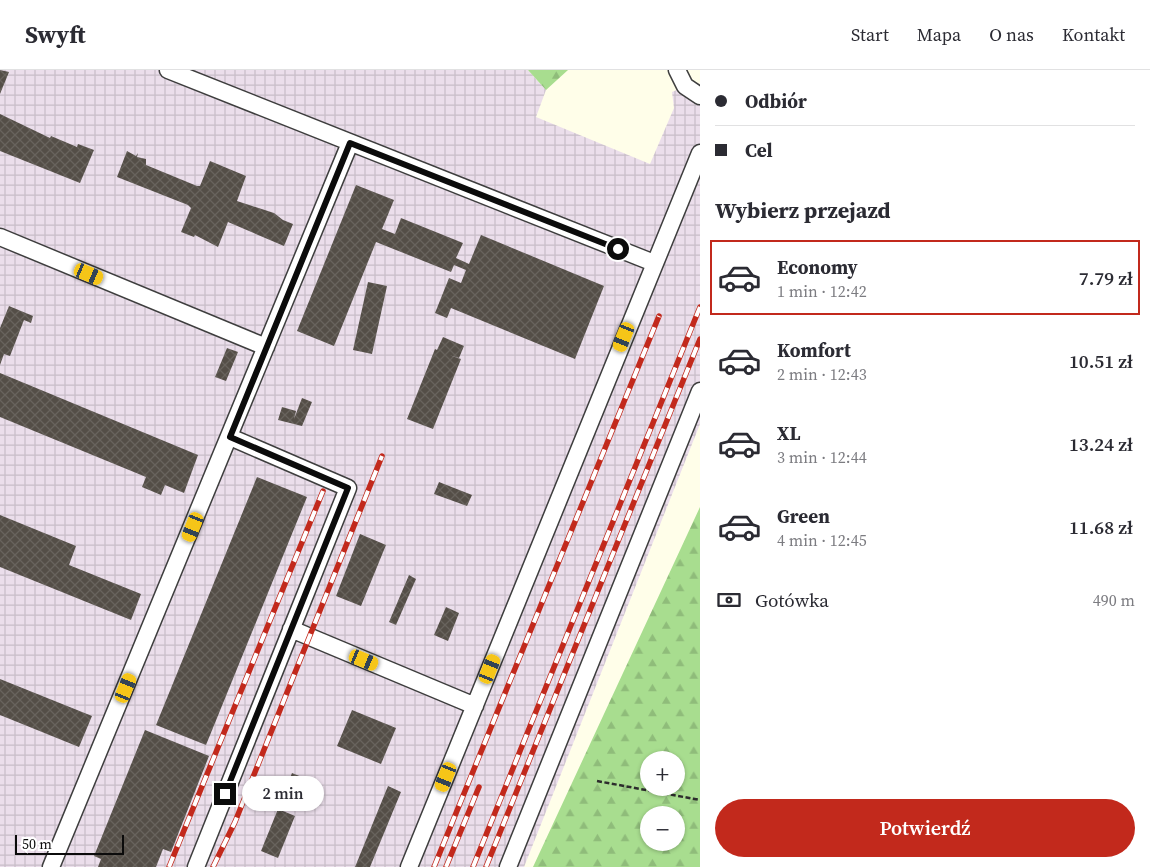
<!DOCTYPE html>
<html lang="pl">
<meta charset="utf-8">
<style>
body{margin:0;font-family:"Source Serif 4",serif;background:#f2f2f3;color:#2b2b33;height:100vh;display:flex;flex-direction:column;font-size:19px;white-space:nowrap}
*{box-sizing:border-box;margin:0}
p{font-size:16px;color:#7c7c81}
.icon{flex:none;width:28px;height:28px;fill:none;stroke:currentColor;stroke-width:2;stroke-linecap:round;stroke-linejoin:round}
.map{position:relative;flex:1;overflow:hidden}
.details{display:flex;flex-direction:column;background:#fff;width:450px}
.details>*{flex:none}
.guide{display:grid;align-content:center;height:110px;padding:0 15px;background:#fff}
.fabs{position:absolute;left:640px;top:681px;display:grid;gap:10px}
.fabs a{display:grid;place-items:center;width:45px;height:45px;border-radius:50%;background:#fff;box-shadow:0 1px 4px #0004;font-size:25px}
.scale{position:absolute;left:15px;bottom:12px;width:109px;box-sizing:border-box;padding-left:5px;border:2px solid #0b0b0b;border-top:0;font-size:14px;line-height:18px;white-space:nowrap;color:#0b0b0b;-webkit-text-stroke:4px #fff;paint-order:stroke}
.end{position:absolute;width:22px;height:22px;margin:-11px;border:6px solid #0b0b0b;background:#fff;box-shadow:0 0 0 2px #fff}
.from{border-radius:50%}
.bubble{position:absolute;height:35px;border-radius:18px;background:#fff;box-shadow:0 1px 4px #0004;font-size:16px;font-weight:600;line-height:35px;text-align:center}
.car{position:absolute;width:15px;height:30px;margin:-15px -8px;border-radius:6px;box-shadow:0 0 4px 1px #0007;background:linear-gradient(#f5c518 24%,#345 0 40%,#f5c518 0 76%,#345 0 86%,#f5c518 0)}
.guide b{display:flex;align-items:center;gap:18px;height:48px;font-size:19px}
.guide b+b{border-top:1px solid #e1e1e2}
.guide i{width:12px;height:12px;background:#2b2b33}
ul{padding:0;list-style:none}
li{display:flex;align-items:center;gap:15px;height:75px;margin:0 10px 8px;padding:0 5px;border:2px solid transparent;border-radius:0px}
li div{flex:1}
li b{display:block;font-size:19px}
li em{font-style:normal;font-weight:600}
li.active{border-color:#c2291c}
li>.icon{width:45px;height:45px;stroke-width:1.5}
h2{padding:0 15px;font-size:22px;line-height:60px}
.pay{display:flex;align-items:center;gap:12px;height:55px;padding:0 15px;font-size:19px}
.pay p{margin-inline-start:auto}
.cta{display:flex;gap:10px;margin-top:auto;padding:10px 15px}
.cta a{flex:1;height:58px;border-radius:30px;background:#c2291c;color:#fff;font-size:20px;font-weight:600;line-height:58px;text-align:center}
header{display:flex;align-items:center;gap:30px;box-sizing:border-box;height:70px;padding:0 25px;background:#fff;border-bottom:1px solid #e1e1e2}
header strong{font-size:24px}
nav{display:flex;gap:28px;margin-inline-start:auto;font-size:18px}
main{display:flex;flex:1;min-height:0}
.map>svg:first-child{display:block}
.industrial{fill:url(#industrial-grid)}
.forest{fill:url(#forest-firs);fill-rule:evenodd}
.building{fill:url(#building-cross-hatch)}
.lines{fill:none;stroke-linecap:round;stroke-linejoin:round}
.minor-casing{stroke:#3e3e3e;stroke-width:19}
.path{stroke:#2d2d2d;stroke-width:2.5;stroke-dasharray:5 2.5;stroke-linecap:butt}
.minor{stroke:#fff;stroke-width:16}
.rail-casing{stroke:#c2291c;stroke-width:5.5}
.rail{stroke:#fff;stroke-width:4;stroke-dasharray:11;stroke-linecap:butt}
.route{stroke:#0b0b0b;stroke-width:6}
</style>
<header>
<strong>Swyft</strong>
<nav><a>Start</a><a>Mapa</a><a>O nas</a><a>Kontakt</a></nav>
</header>
<main>
<div class="map">
<svg width="700" height="797" viewBox="0 0 700 797">
<defs>
<pattern id="industrial-grid" width="8" height="8" patternUnits="userSpaceOnUse" patternTransform="scale(1.25)"><rect width="8" height="8" fill="#ebdeeb"/><path d="M0 4h8M4 0v8" fill="none" stroke="#c8bdc8"/></pattern>
<pattern id="forest-firs" width="22" height="20" patternUnits="userSpaceOnUse" patternTransform="scale(1.25)"><rect width="22" height="20" fill="#a8dd8f"/><path d="M5 1l3.5 6h-7zM16 11l3.5 6h-7z" fill="#8fbc7a"/></pattern>
<pattern id="building-cross-hatch" width="8" height="8" patternUnits="userSpaceOnUse" patternTransform="scale(1.25)"><rect width="8" height="8" fill="#544e47"/><path d="M0 0l8 8M0 8l8-8" fill="none" stroke="#68635d"/></pattern>
</defs>
<rect width="100%" height="100%" fill="#fffee9"/>
<!-- industrial -->
<path class="industrial" d="M 0,0 L 528,0 L 546,20 L 536,47 L 650,94 L 674,38 L 672,22 L 695,12 L 700,14 L 700,354 L 524,797 L 0,797 Z"/>
<!-- forest -->
<path class="forest" d="M 528,0 L 568,0 L 546,20 Z
M 700,437 L 700,797 L 533,797 ZM 649,690 L 676,690 L 676,718 L 649,718 ZM 649,745 L 676,745 L 676,772 L 649,772 Z"/>
<!-- building -->
<path class="building" d="M 0,0 L 9,2 L 0,24 Z
M 0,44 L 50,68 L 51,66 L 77,77 L 78,74 L 94,80 L 80,113 L 0,81 Z
M 127,81 L 136,86 L 138,83 L 137,87 L 146,89 L 146,95 L 197,116 L 200,116 L 210,91 L 246,106 L 237,131 L 274,143 L 283,150 L 293,154 L 284,176 L 228,152 L 218,177 L 195,165 L 194,167 L 181,162 L 191,138 L 188,135 L 117,107 Z
M 356,115 L 394,130 L 382,159 L 395,164 L 401,148 L 463,173 L 456,188 L 469,194 L 481,165 L 604,216 L 575,289 L 451,238 L 447,248 L 435,243 L 449,208 L 461,213 L 466,200 L 454,195 L 451,202 L 376,172 L 334,276 L 297,261 Z
M 368,212 L 387,216 L 372,284 L 353,280 Z
M 9,236 L 33,246 L 31,253 L 24,250 L 10,286 L 4,284 L 0,295 L 0,258 Z
M 443,267 L 464,276 L 459,288 L 449,285 L 461,289 L 433,359 L 407,349 L 435,279 L 437,280 Z
M 227,278 L 238,282 L 226,311 L 215,307 Z
M 0,303 L 198,385 L 184,423 L 165,415 L 161,425 L 142,417 L 146,407 L 0,347 Z
M 302,328 L 312,332 L 302,356 L 278,350 L 282,337 L 296,341 L 294,349 Z
M 257,407 L 307,427 L 206,675 L 156,655 Z
M 439,412 L 472,425 L 467,436 L 434,424 Z
M 0,445 L 76,476 L 69,495 L 141,524 L 131,550 L 0,497 Z
M 360,464 L 386,475 L 361,536 L 336,526 Z
M 409,505 L 416,509 L 396,555 L 389,552 Z
M 446,537 L 459,543 L 448,571 L 434,565 Z
M 0,609 L 92,646 L 79,677 L 0,645 Z
M 352,640 L 396,658 L 381,694 L 337,676 Z
M 145,660 L 209,686 L 171,782 L 163,779 L 156,797 L 98,797 L 101,789 L 94,786 Z
M 292,703 L 309,710 L 302,728 L 285,721 Z
M 388,716 L 401,722 L 370,797 L 355,797 Z
M 278,739 L 295,746 L 278,788 L 261,781 Z"/>
<g class="lines">
<!-- minor casing -->
<g class="minor-casing">
<path id="minor" d="M 168,0 L 654,193
M 677,0 L 685,16 L 700,26
M 0,167 L 266,277
M 291,559 L 475,636
M 51,797 L 350,73
M 196,797 L 348,418 L 230,367
M 409,797 L 700,83
M 508,797 L 700,321"/>
</g>
<!-- path -->
<path class="path" d="M 597,711 L 700,730"/>
<!-- minor -->
<use href="#minor" class="minor"/>
<!-- rail casing -->
<g class="rail-casing">
<path id="rail" d="M 169,797 L 323,421
M 213,797 L 235,752 L 382,386
M 434,797 L 659,246
M 446,797 L 479,717
M 473,797 L 700,237
M 486,797 L 700,269"/>
</g>
<!-- rail -->
<use href="#rail" class="rail"/>
</g>
<g class="lines">
<!-- route -->
<path class="route" d="M 225,724 L 348,418 L 230,367 L 350,73 L 618,179"/>
</g>
</svg>
<div class="fabs">
<a>+</a>
<a>−</a>
</div>
<div class="scale">50 m</div>
<i class="end from" style="left:618px;top:179px"></i>
<i class="end" style="left:225px;top:724px"></i>
<div class="bubble" style="left:242px;top:706px;width:82px">2 min</div>
<i class="car" style="left:89px;top:204px;rotate:113deg"></i>
<i class="car" style="left:624px;top:267px;rotate:202deg"></i>
<i class="car" style="left:193px;top:457px;rotate:202deg"></i>
<i class="car" style="left:364px;top:590px;rotate:112deg"></i>
<i class="car" style="left:490px;top:599px;rotate:22deg"></i>
<i class="car" style="left:126px;top:618px;rotate:22deg"></i>
<i class="car" style="left:446px;top:707px;rotate:202deg"></i>
</div>
<section class="details">
<div class="guide">
<b><i class="from"></i>Odbiór</b>
<b><i></i>Cel</b>
</div>
<h2>Wybierz przejazd</h2>
<ul>
<li class="active"><svg class="icon" aria-label="car" viewBox="0 0 24 24"><path d="M5 17H2v-5l4-1 3-4h7l3 4 3 1v5h-3M9 17h6M6 11h13"/><circle cx="7" cy="17" r="2"/><circle cx="17" cy="17" r="2"/></svg><div><b>Economy</b><p>1 min · 12:42</p></div><em>7.79 zł</em></li>
<li><svg class="icon" aria-label="car" viewBox="0 0 24 24"><path d="M5 17H2v-5l4-1 3-4h7l3 4 3 1v5h-3M9 17h6M6 11h13"/><circle cx="7" cy="17" r="2"/><circle cx="17" cy="17" r="2"/></svg><div><b>Komfort</b><p>2 min · 12:43</p></div><em>10.51 zł</em></li>
<li><svg class="icon" aria-label="car" viewBox="0 0 24 24"><path d="M5 17H2v-5l4-1 3-4h7l3 4 3 1v5h-3M9 17h6M6 11h13"/><circle cx="7" cy="17" r="2"/><circle cx="17" cy="17" r="2"/></svg><div><b>XL</b><p>3 min · 12:44</p></div><em>13.24 zł</em></li>
<li><svg class="icon" aria-label="car" viewBox="0 0 24 24"><path d="M5 17H2v-5l4-1 3-4h7l3 4 3 1v5h-3M9 17h6M6 11h13"/><circle cx="7" cy="17" r="2"/><circle cx="17" cy="17" r="2"/></svg><div><b>Green</b><p>4 min · 12:45</p></div><em>11.68 zł</em></li>
</ul>
<div class="pay"><svg class="icon" aria-label="cash" viewBox="0 0 24 24"><path d="M3 7h18v10H3z"/><circle cx="12" cy="12" r="2"/></svg>Gotówka<p>490 m</p></div>
<div class="cta"><a>Potwierdź</a></div>
</section>
</main>
